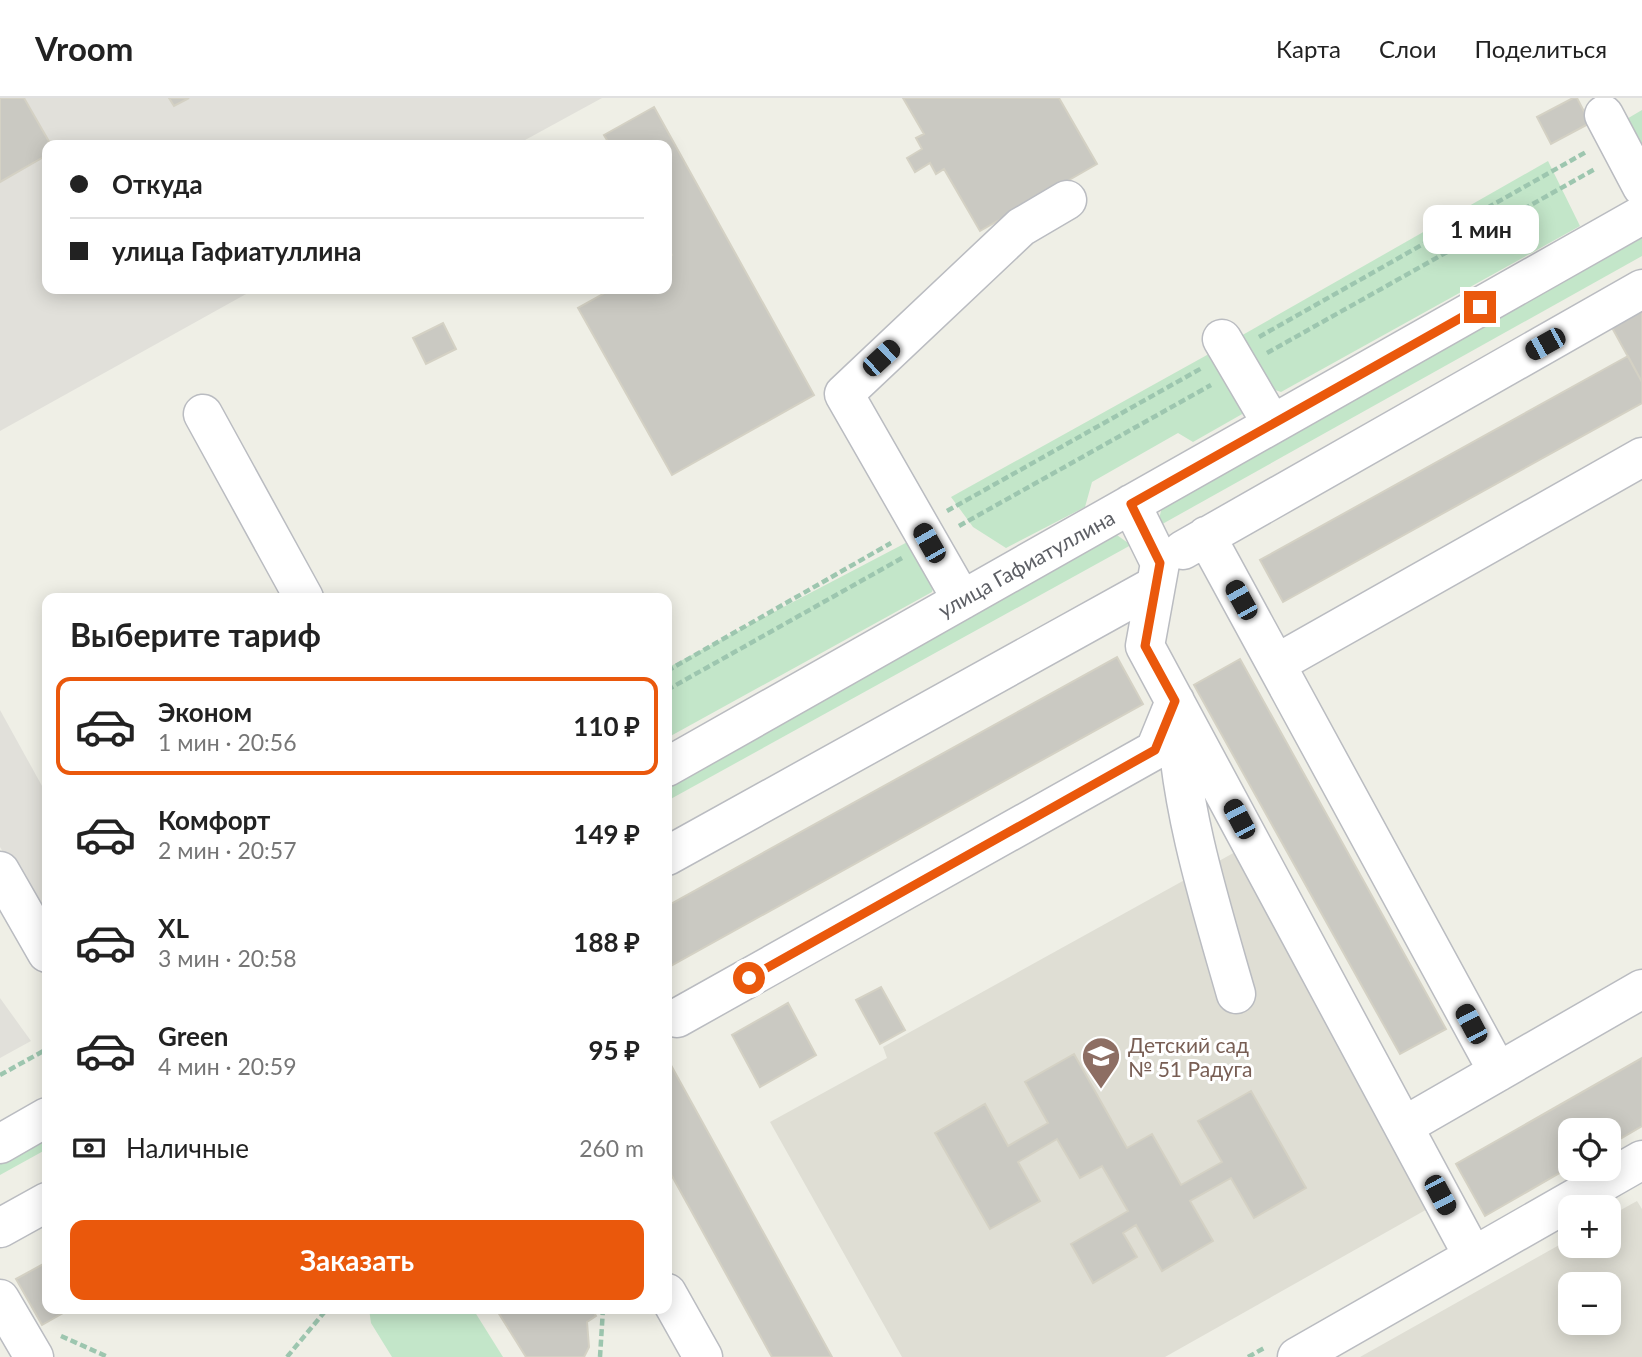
<!DOCTYPE html>
<html lang="ru">
<meta charset="utf-8">
<style>
body{margin:0;font-family:Lato,sans-serif;background:#f2f2f2;color:#222;height:100vh;display:flex;flex-direction:column;font-size:26px;white-space:nowrap}
*{box-sizing:border-box;margin:0}
p{font-size:23px;color:#767676}
.icon{flex:none;width:38px;height:38px;fill:none;stroke:currentColor;stroke-width:2;stroke-linecap:round;stroke-linejoin:round}
.map{position:relative;flex:1;overflow:hidden}
.details{position:absolute;left:42px;top:495px;width:630px;height:721px;display:flex;flex-direction:column;background:#fff;border-radius:14px;box-shadow:0 4px 18px #0003}
.details>*{flex:none}
.guide{position:absolute;left:42px;top:42px;width:630px;height:154px;border-radius:14px;box-shadow:0 4px 18px #0003;display:grid;align-content:center;height:154px;padding:0 28px;background:#fff}
.buttons{position:absolute;left:1558px;top:1020px;display:grid;gap:14px}
.buttons a{display:grid;place-items:center;width:63px;height:63px;border-radius:14px;background:#fff;box-shadow:0 4px 18px #0003;font-size:35px}
.end{position:absolute;width:32px;height:32px;margin:-16px;border:9px solid #ea580c;background:#fff;box-shadow:0 0 0 4px #fff}
.from{border-radius:50%}
.bubble{position:absolute;height:49px;border-radius:14px;background:#fff;box-shadow:0 4px 18px #0003;font-size:23px;font-weight:700;line-height:49px;text-align:center}
.car{position:absolute;width:21px;height:42px;margin:-21px -10px;border-radius:9px;box-shadow:0 0 5px 2px #0007;background:linear-gradient(#222 24%,#8ab4d8 0 40%,#222 0 76%,#8ab4d8 0 86%,#222 0)}
.guide b{display:flex;align-items:center;gap:24px;height:66px;font-size:26px}
.guide b+b{border-top:2px solid #e0e0e0}
.guide i{width:18px;height:18px;background:#222}
ul{padding:0;list-style:none}
li{display:flex;align-items:center;gap:21px;height:98px;margin:0 14px 10px;padding:0 14px;border:4px solid transparent;border-radius:14px}
li div{flex:1}
li b{display:block;font-size:26px}
li em{font-style:normal;font-weight:700}
li.active{border-color:#ea580c}
li>.icon{width:63px;height:63px;stroke-width:1.5}
h2{padding:0 28px;font-size:32px;line-height:84px}
.pay{display:flex;align-items:center;gap:18px;height:77px;padding:0 28px;font-size:26px}
.pay p{margin-inline-start:auto}
.button{display:flex;gap:14px;margin-top:auto;padding:14px 28px}
.button a{flex:1;height:80px;border-radius:14px;background:#ea580c;color:#fff;font-size:28px;font-weight:700;line-height:80px;text-align:center}
header{display:flex;align-items:center;gap:42px;box-sizing:border-box;height:98px;padding:0 35px;background:#fff;border-bottom:2px solid #e0e0e0}
header strong{font-size:33px}
nav{display:flex;gap:38px;margin-inline-start:auto;font-size:24px}
.map>svg:first-child{display:block}
.industrial{fill:#e1e0da}
.education{fill:#dfded4;fill-rule:evenodd}
.green{fill:#c3e6c9}
.building{fill:#cac9c2;stroke:#d4d1c4;stroke-width:2}
.lines{fill:none;stroke-linecap:round;stroke-linejoin:round}
.minor-casing{stroke:#babcc1;stroke-width:41}
.path{stroke:#9dc6af;stroke-width:4.5;stroke-dasharray:7 3.5;stroke-linecap:butt}
.minor{stroke:#fff;stroke-width:38}
.route{stroke:#ea580c;stroke-width:9}
.labels{text-anchor:middle;dominant-baseline:central;stroke-width:6;stroke-linejoin:round;paint-order:stroke}
.street-label{font-size:21px;fill:#5d5f65;stroke:#fff}
.education-label{font-size:21px;fill:#785e54;stroke:#fff;text-anchor:start}
</style>
<header>
<strong>Vroom</strong>
<nav><a>Карта</a><a>Слои</a><a>Поделиться</a></nav>
</header>
<div class="map">
<svg width="1642" height="1259" viewBox="0 0 1642 1259">
<rect width="100%" height="100%" fill="#efefe6"/>
<!-- industrial -->
<path class="industrial" d="M 0,0 L 602,0 L 516,47 L 47,47 L 47,191 L 255,191 L 0,333 Z
M 0,612 L 47,697 L 47,828 L 0,749 Z
M 0,900 L 31,943 L 0,960 Z"/>
<!-- education -->
<path class="education" d="M 1237,753 L 1438,1105 L 1165,1259 L 902,1259 L 770,1024 L 887,960 L 883,949 Z
M 1637,1103 L 1642,1111 L 1642,1259 L 1360,1259 L 1570,1141 L 1570,1148 L 1608,1148 L 1608,1119 ZM 1570,1186 L 1608,1186 L 1608,1225 L 1570,1225 Z"/>
<!-- green -->
<path class="green" d="M 1642,12 L 1642,56 L 1625,22 Z
M 1548,63 L 1580,128 L 1281,294 L 1269,290 L 1239,239 Z
M 1642,140 L 1642,158 L 1157,429 L 1162,409 Z
M 1216,252 L 1251,311 L 1193,344 L 1178,335 L 1092,384 L 1085,409 L 1006,450 L 973,429 L 951,399 Z
M 1114,435 L 1131,447 L 667,703 L 667,686 Z
M 917,439 L 937,475 L 932,494 L 667,640 L 667,570 Z
M 47,1032 L 47,1051 L 0,1077 L 0,1059 Z
M 369,1211 L 473,1211 L 503,1259 L 392,1259 L 371,1225 Z"/>
<!-- building -->
<path class="building" d="M 0,0 L 24,0 L 51,47 L 47,47 L 47,57 L 0,84 Z
M 169,0 L 189,0 L 174,8 Z
M 903,0 L 1059,0 L 1097,66 L 980,133 L 944,71 L 936,76 L 930,65 L 915,74 L 907,60 L 922,51 L 916,40 L 924,36 Z
M 1573,0 L 1577,0 L 1590,25 L 1551,46 L 1537,19 Z
M 654,9 L 814,297 L 672,377 L 578,210 L 612,191 L 667,191 L 667,160 L 672,157 L 667,149 L 667,47 L 610,47 L 604,37 Z
M 1642,213 L 1642,284 L 1610,226 Z
M 443,225 L 456,251 L 426,266 L 413,240 Z
M 1628,258 L 1642,284 L 1642,305 L 1283,504 L 1260,462 Z
M 1117,559 L 1143,606 L 667,870 L 667,808 Z
M 1240,561 L 1446,931 L 1400,956 L 1194,587 Z
M 881,889 L 905,932 L 880,946 L 856,902 Z
M 788,905 L 816,957 L 760,989 L 732,937 Z
M 1074,956 L 1127,1050 L 1152,1036 L 1181,1087 L 1222,1064 L 1198,1023 L 1251,993 L 1306,1090 L 1254,1120 L 1231,1080 L 1190,1103 L 1213,1143 L 1162,1173 L 1136,1127 L 1123,1135 L 1137,1159 L 1093,1185 L 1071,1146 L 1128,1113 L 1102,1068 L 1080,1080 L 1057,1041 L 1018,1064 L 1040,1103 L 990,1131 L 935,1035 L 985,1006 L 1008,1048 L 1048,1025 L 1025,984 Z
M 667,960 L 832,1259 L 772,1259 L 667,1069 Z
M 1642,960 L 1642,1028 L 1608,1048 L 1608,1032 L 1570,1032 L 1570,1069 L 1485,1118 L 1456,1066 Z
M 47,1164 L 47,1211 L 70,1211 L 42,1227 L 16,1181 Z
M 496,1211 L 592,1211 L 596,1218 L 587,1224 L 589,1249 L 584,1259 L 526,1259 Z"/>
<g class="lines">
<!-- minor casing -->
<g class="minor-casing">
<path id="minor" d="M 1604,17 L 1642,89
M 1222,241 L 1272,326
M 203,316 L 304,500
M 1131,406 L 1160,465 L 1145,548 L 1473,1158
M 1206,438 L 1498,974
M 1183,452 L 1642,191
M 962,502 L 844,296 L 1021,129 L 1067,102
M 1276,566 L 1642,359
M 1176,619 C 1181,714 1210,805 1236,896
M 667,669 L 1642,117
M 667,758 L 1156,487
M 0,773 L 47,855
M 677,920 L 1155,652 L 1175,603
M 1404,1028 L 1642,891
M 0,1046 L 47,1019
M 0,1130 L 47,1104
M 667,1195 L 703,1259
M 0,1201 L 34,1259
M 1297,1259 L 1642,1062"/>
</g>
<!-- path -->
<path class="path" d="M 1259,239 L 1586,54
M 1267,255 L 1595,71
M 947,413 L 1202,270
M 959,428 L 1211,287
M 667,573 L 891,445
M 667,592 L 902,460
M 0,977 L 47,951
M 61,1238 L 108,1259
M 287,1259 L 327,1211
M 600,1259 L 603,1211
M 1248,1259 L 1266,1249"/>
<!-- minor -->
<use href="#minor" class="minor"/>
</g>
<g class="lines">
<!-- route -->
<path class="route" d="M 749,880 L 1155,652 L 1175,603 L 1145,548 L 1160,465 L 1131,406 L 1480,209"/>
</g>
<!-- icons -->
<defs>
<g id="school-pin" transform="scale(2.0125)"><path d="M0 17L-7.5 6A9.5 9.5 0 1 1 7.5 6Z" fill="#8d6e63" stroke="#fff"/><path d="M0-5L7-2L0 1L-7-2ZM-4 1L0 2.5L4 1V4Q0 6-4 4Z" fill="#fff"/></g>
</defs>
<g fill-rule="evenodd">
<use href="#school-pin" x="1101" y="958"/>
</g>
<g class="labels">
<!-- street labels -->
<g class="street-label">
<text transform="translate(1026 465) rotate(-29)">улица Гафиатуллина</text>
</g>
<!-- education labels -->
<g class="education-label">
<text x="1128" y="946">Детский сад<tspan x="1128" dy="24">№ 51 Радуга</tspan></text>
</g>
</g>
</svg>
<div class="buttons">
<a><svg class="icon" aria-label="locate" viewBox="0 0 24 24"><circle cx="12" cy="12" r="6"/><path d="M12 2v4M12 18v4M2 12h4M18 12h4"/></svg></a>
<a>+</a>
<a>−</a>
</div>
<i class="end from" style="left:749px;top:880px"></i>
<i class="end" style="left:1480px;top:209px"></i>
<div class="bubble" style="left:1423px;top:107px;width:116px">1 мин</div>
<i class="car" style="left:1545px;top:246px;rotate:241deg"></i>
<i class="car" style="left:881px;top:260px;rotate:47deg"></i>
<i class="car" style="left:929px;top:445px;rotate:330deg"></i>
<i class="car" style="left:1241px;top:502px;rotate:331deg"></i>
<i class="car" style="left:1239px;top:721px;rotate:332deg"></i>
<i class="car" style="left:1471px;top:926px;rotate:332deg"></i>
<i class="car" style="left:1440px;top:1097px;rotate:152deg"></i>
<div class="guide">
<b><i class="from"></i>Откуда</b>
<b><i></i>улица Гафиатуллина</b>
</div>
<section class="details">
<h2>Выберите тариф</h2>
<ul>
<li class="active"><svg class="icon" aria-label="car" viewBox="0 0 24 24"><path d="M5 17H2v-5l4-1 3-4h7l3 4 3 1v5h-3M9 17h6M6 11h13"/><circle cx="7" cy="17" r="2"/><circle cx="17" cy="17" r="2"/></svg><div><b>Эконом</b><p>1 мин · 20:56</p></div><em>110 ₽</em></li>
<li><svg class="icon" aria-label="car" viewBox="0 0 24 24"><path d="M5 17H2v-5l4-1 3-4h7l3 4 3 1v5h-3M9 17h6M6 11h13"/><circle cx="7" cy="17" r="2"/><circle cx="17" cy="17" r="2"/></svg><div><b>Комфорт</b><p>2 мин · 20:57</p></div><em>149 ₽</em></li>
<li><svg class="icon" aria-label="car" viewBox="0 0 24 24"><path d="M5 17H2v-5l4-1 3-4h7l3 4 3 1v5h-3M9 17h6M6 11h13"/><circle cx="7" cy="17" r="2"/><circle cx="17" cy="17" r="2"/></svg><div><b>XL</b><p>3 мин · 20:58</p></div><em>188 ₽</em></li>
<li><svg class="icon" aria-label="car" viewBox="0 0 24 24"><path d="M5 17H2v-5l4-1 3-4h7l3 4 3 1v5h-3M9 17h6M6 11h13"/><circle cx="7" cy="17" r="2"/><circle cx="17" cy="17" r="2"/></svg><div><b>Green</b><p>4 мин · 20:59</p></div><em>95 ₽</em></li>
</ul>
<div class="pay"><svg class="icon" aria-label="cash" viewBox="0 0 24 24"><path d="M3 7h18v10H3z"/><circle cx="12" cy="12" r="2"/></svg>Наличные<p>260 m</p></div>
<div class="button"><a>Заказать</a></div>
</section>
</div>
